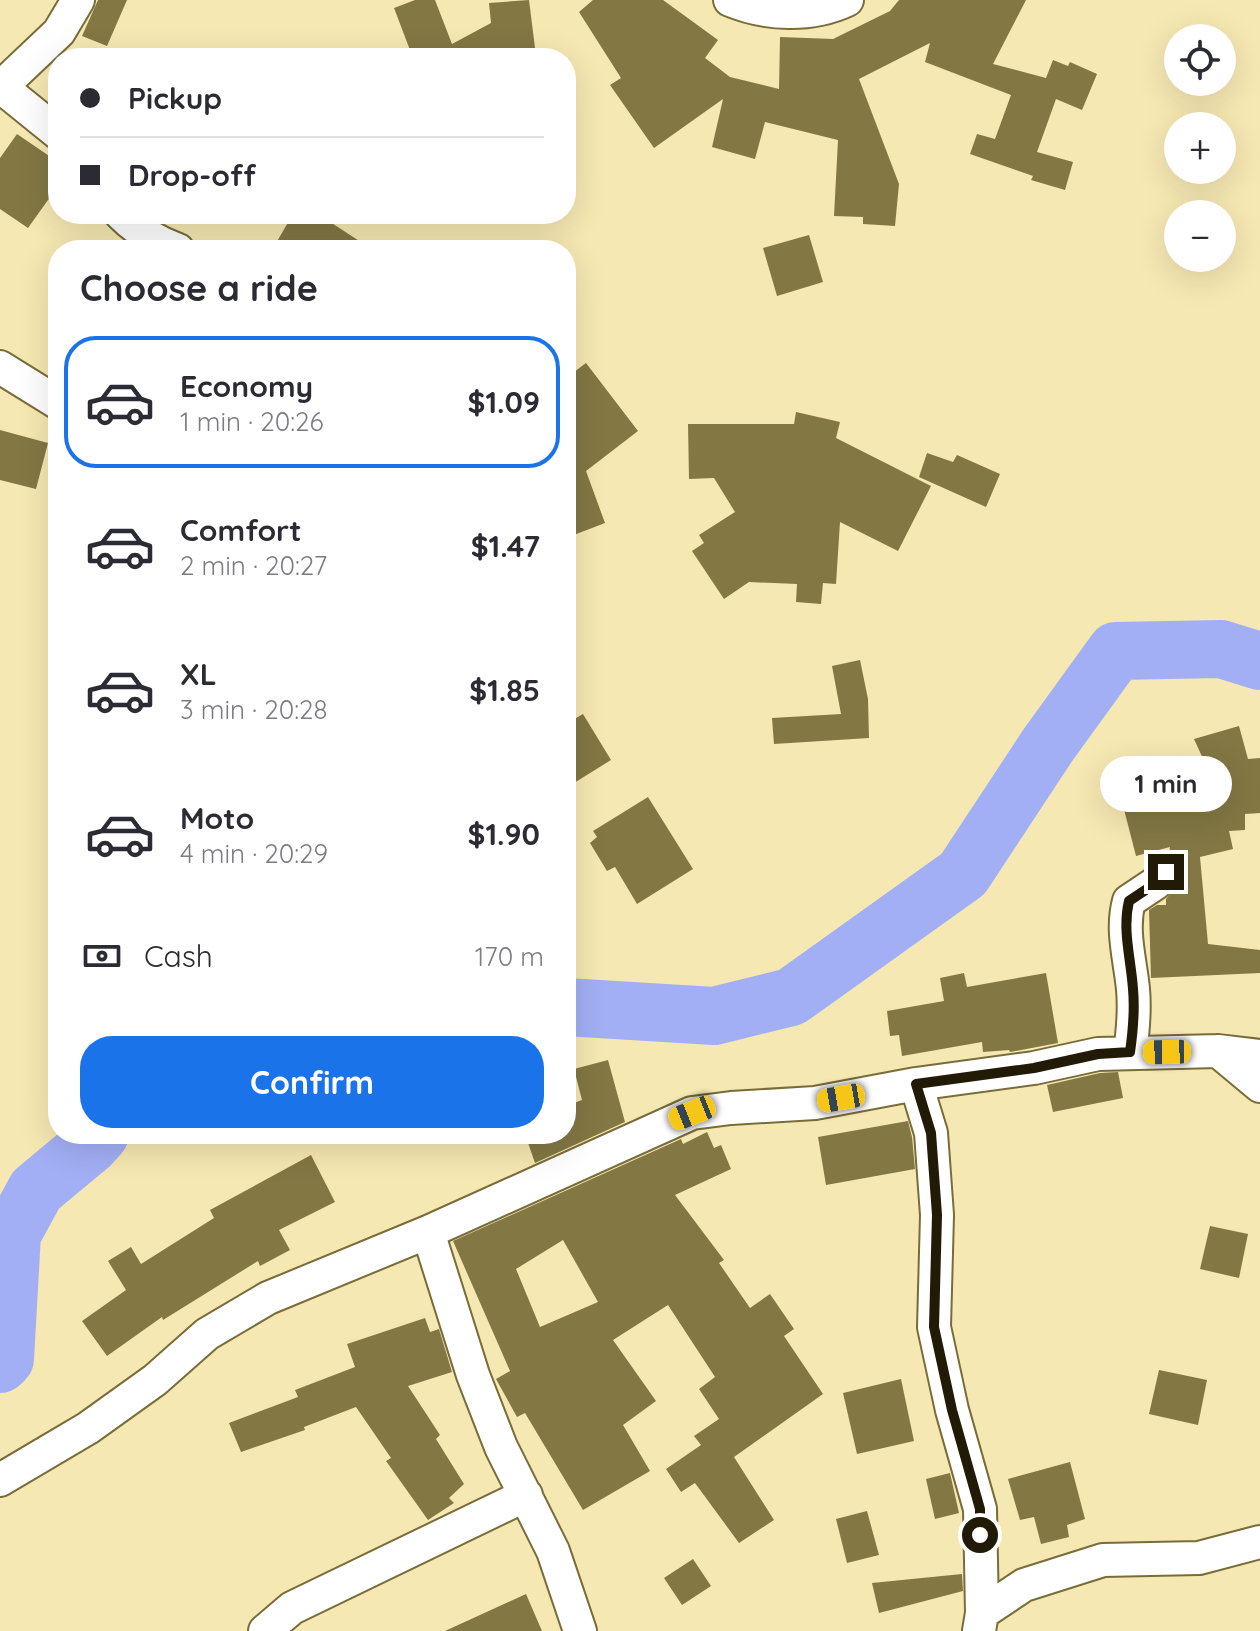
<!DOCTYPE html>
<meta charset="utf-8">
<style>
body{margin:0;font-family:Quicksand,sans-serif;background:#f2f2f3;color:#2b2b33;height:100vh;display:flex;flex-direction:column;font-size:30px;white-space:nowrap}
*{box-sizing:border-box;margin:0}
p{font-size:26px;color:#7c7c81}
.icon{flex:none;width:44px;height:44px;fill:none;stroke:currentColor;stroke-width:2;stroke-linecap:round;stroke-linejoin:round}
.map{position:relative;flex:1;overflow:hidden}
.details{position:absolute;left:48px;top:240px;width:528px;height:904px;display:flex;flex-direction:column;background:#fff;border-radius:32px;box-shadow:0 8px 32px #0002}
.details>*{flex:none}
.banner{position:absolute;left:48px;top:48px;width:528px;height:176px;border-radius:32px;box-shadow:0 8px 32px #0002;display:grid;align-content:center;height:176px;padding:0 32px;background:#fff}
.buttons{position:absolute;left:1164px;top:24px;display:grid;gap:16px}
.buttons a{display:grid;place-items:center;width:72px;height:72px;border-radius:50%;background:#fff;box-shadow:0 8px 32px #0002;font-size:40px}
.end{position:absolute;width:36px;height:36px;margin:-18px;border:10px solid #201a06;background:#fff;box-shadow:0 0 0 4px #fff}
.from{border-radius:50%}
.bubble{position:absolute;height:56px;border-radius:28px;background:#fff;box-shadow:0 8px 32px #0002;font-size:26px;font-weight:700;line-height:56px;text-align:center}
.car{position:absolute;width:24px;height:48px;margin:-24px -12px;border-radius:10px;box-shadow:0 0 6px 2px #0007;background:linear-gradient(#f5c518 24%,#345 0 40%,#f5c518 0 76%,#345 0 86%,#f5c518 0)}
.banner b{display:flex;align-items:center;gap:28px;height:76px;font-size:30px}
.banner b+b{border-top:2px solid #e1e1e2}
.banner i{width:20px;height:20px;background:#2b2b33}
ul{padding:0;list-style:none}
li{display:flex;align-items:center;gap:24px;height:132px;margin:0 16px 12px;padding:0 16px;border:4px solid transparent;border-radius:32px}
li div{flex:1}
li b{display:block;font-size:30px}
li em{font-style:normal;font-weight:700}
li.current{border-color:#1a73e8}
li>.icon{width:72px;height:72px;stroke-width:1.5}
h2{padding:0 32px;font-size:36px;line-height:96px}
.pay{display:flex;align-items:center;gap:20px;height:88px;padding:0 32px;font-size:30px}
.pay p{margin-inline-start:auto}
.button{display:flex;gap:16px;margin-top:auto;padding:16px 32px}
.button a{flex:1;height:92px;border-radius:32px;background:#1a73e8;color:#fff;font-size:32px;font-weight:700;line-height:92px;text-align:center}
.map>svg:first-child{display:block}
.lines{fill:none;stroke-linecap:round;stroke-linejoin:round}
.river{stroke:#a2aff5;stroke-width:58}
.building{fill:#837744;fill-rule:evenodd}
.minor-casing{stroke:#786c39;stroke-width:36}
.minor{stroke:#fff;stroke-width:32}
.route{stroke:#201a06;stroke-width:10}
</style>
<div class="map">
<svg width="1260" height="1631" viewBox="0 0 1260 1631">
<rect width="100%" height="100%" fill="#f6e8b2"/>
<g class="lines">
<!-- river -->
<path class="river" d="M 566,1007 L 714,1016 L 791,997 L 963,874 L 1048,745 L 1116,651 L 1221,649 L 1260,661
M 0,1364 L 5,1359 L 12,1234 L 36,1190 L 90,1145 L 100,1134"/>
</g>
<!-- building -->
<path class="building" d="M 98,0 L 127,0 L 107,46 L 82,36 Z
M 415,0 L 435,0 L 452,44 L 491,23 L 489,3 L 529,0 L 535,48 L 458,58 L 413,58 L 394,8 Z
M 593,0 L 663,0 L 718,40 L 705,58 L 730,77 L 779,89 L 780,37 L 833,39 L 890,11 L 899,0 L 1026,0 L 993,64 L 1046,78 L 1053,60 L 1068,66 L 1070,62 L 1097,74 L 1082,110 L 1056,99 L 1037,152 L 1073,162 L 1065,190 L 1031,180 L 1033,176 L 970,154 L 977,134 L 995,139 L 1011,95 L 925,62 L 930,43 L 859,79 L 899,184 L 895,226 L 863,224 L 863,217 L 834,216 L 838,140 L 765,122 L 755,159 L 712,147 L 723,99 L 654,148 L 610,85 L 621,78 L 579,12 Z
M 17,134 L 58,162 L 58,186 L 28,228 L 0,209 L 0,158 Z
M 293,214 L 318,214 L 373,250 L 272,250 Z
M 809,235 L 823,282 L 777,296 L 763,248 Z
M 586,363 L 638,431 L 586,471 L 605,523 L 566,538 L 566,378 Z
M 796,412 L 840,422 L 836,438 L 931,486 L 898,551 L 840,522 L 836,584 L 823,583 L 821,604 L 796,602 L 797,584 L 749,582 L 724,599 L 692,551 L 704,543 L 699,535 L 735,512 L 714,478 L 689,479 L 688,424 L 794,424 Z
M 0,430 L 48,443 L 36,489 L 0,480 Z
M 927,453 L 953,462 L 957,455 L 1000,474 L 986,507 L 919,477 Z
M 860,660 L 868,699 L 869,738 L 774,744 L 772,718 L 841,714 L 832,666 Z
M 583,714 L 611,760 L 566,788 L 566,724 Z
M 1239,726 L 1248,759 L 1260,758 L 1260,813 L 1245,814 L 1245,830 L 1229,831 L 1233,849 L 1200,857 L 1208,944 L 1260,950 L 1260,973 L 1151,978 L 1149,910 L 1157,905 L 1166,905 L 1166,899 L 1184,877 L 1184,867 L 1178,858 L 1169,853 L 1170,847 L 1136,856 L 1120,794 L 1210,774 L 1194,739 Z
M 648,797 L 693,869 L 637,904 L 615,867 L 607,871 L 590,843 L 597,837 L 593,831 Z
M 964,973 L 967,987 L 1046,973 L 1058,1043 L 1010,1052 L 1009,1050 L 983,1052 L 982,1042 L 902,1056 L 899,1035 L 890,1036 L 887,1011 L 944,1001 L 940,978 Z
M 608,1060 L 625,1122 L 535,1163 L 525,1134 L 566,1134 L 566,1106 L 582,1100 L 574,1069 Z
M 1118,1072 L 1123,1098 L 1053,1112 L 1047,1085 L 1100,1073 Z
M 908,1121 L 912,1137 L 915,1169 L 826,1185 L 818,1137 Z
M 707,1132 L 714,1148 L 721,1145 L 731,1169 L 675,1195 L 724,1260 L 719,1263 L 750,1308 L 770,1294 L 794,1329 L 784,1336 L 823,1394 L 734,1457 L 774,1520 L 739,1543 L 695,1483 L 681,1492 L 666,1469 L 701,1445 L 694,1436 L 719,1419 L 699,1389 L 715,1377 L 668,1305 L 613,1340 L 656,1401 L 623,1425 L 650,1471 L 583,1510 L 525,1413 L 517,1417 L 496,1379 L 510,1371 L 453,1241 L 681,1139 L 683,1144 ZM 563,1240 L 598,1302 L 540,1327 L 516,1269 Z
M 311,1155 L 335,1202 L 279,1230 L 290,1250 L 260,1266 L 258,1261 L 163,1320 L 162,1317 L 107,1356 L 82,1321 L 126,1290 L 108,1261 L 131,1247 L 141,1264 L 214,1218 L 210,1210 Z
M 1210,1226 L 1248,1234 L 1239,1278 L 1200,1269 Z
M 425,1318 L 430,1332 L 439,1329 L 452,1372 L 408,1386 L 440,1435 L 436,1439 L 464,1484 L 449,1498 L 454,1503 L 428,1520 L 386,1461 L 391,1458 L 356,1407 L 304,1427 L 305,1430 L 241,1452 L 229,1423 L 298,1397 L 295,1390 L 355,1367 L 347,1344 Z
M 1159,1370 L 1207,1380 L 1198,1425 L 1149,1414 Z
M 901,1379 L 914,1441 L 857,1454 L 843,1393 Z
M 1070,1462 L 1085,1519 L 1067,1525 L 1069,1537 L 1041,1544 L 1034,1517 L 1020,1520 L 1008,1479 Z
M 950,1473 L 959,1513 L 935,1519 L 926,1479 Z
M 867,1511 L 879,1555 L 847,1563 L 836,1519 Z
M 693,1559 L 711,1586 L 682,1605 L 664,1578 Z
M 962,1574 L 963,1591 L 879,1613 L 872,1583 Z
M 526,1594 L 542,1631 L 445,1631 Z"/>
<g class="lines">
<!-- minor casing -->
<g class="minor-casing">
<path id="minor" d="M 730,0 C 766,15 811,17 847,0
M 1,87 L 58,133
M 0,88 L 59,32 L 78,0
M 121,214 C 138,231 156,242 178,250
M 0,367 L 58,403
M 1218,1051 L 1260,1086
M 1130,1052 C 1133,1031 1135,1011 1133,989 C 1130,959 1121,930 1129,901 L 1156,883 L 1166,872
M 916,1084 L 931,1133 L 937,1215 L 934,1327 L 952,1410 L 980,1509 L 982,1613 L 979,1631
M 428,1232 L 473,1375 L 501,1447 L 553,1551 L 580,1631
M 0,1480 L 88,1428 L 155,1380 L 207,1334 L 268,1298 L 428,1232 L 692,1113 L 731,1108 L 815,1103 L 916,1084 L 1034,1068 L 1098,1054 L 1218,1051 L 1260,1056
M 982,1613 L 1024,1585 L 1103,1560 L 1199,1558 L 1260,1542
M 265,1631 L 292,1608 L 526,1495"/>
</g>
<!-- minor -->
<use href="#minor" class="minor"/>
</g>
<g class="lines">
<!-- route -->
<path class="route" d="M 980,1535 L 980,1509 L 952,1410 L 934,1327 L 937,1215 L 931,1133 L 916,1084 L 1034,1068 L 1098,1054 L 1130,1052 C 1133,1031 1135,1011 1133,989 C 1131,959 1122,930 1129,901 L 1156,883 L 1166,872"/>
</g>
</svg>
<div class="buttons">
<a><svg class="icon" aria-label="locate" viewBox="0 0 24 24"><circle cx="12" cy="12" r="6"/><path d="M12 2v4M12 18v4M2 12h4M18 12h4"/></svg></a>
<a>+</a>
<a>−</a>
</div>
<i class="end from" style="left:980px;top:1535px"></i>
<i class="end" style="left:1166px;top:872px"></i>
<div class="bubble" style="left:1100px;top:756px;width:132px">1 min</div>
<i class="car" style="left:1167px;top:1052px;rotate:269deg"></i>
<i class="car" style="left:841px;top:1098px;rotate:260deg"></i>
<i class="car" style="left:692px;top:1113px;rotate:248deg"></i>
<div class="banner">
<b><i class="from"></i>Pickup</b>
<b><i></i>Drop-off</b>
</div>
<section class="details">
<h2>Choose a ride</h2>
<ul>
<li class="current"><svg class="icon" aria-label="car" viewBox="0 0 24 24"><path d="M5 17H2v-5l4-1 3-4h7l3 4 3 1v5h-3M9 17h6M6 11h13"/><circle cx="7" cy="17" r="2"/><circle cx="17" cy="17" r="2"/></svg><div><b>Economy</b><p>1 min · 20:26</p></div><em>$1.09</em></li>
<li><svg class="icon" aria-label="car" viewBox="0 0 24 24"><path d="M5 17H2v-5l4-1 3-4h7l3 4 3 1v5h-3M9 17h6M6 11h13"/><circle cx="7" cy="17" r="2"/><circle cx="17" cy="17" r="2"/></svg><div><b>Comfort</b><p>2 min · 20:27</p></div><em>$1.47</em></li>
<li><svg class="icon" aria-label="car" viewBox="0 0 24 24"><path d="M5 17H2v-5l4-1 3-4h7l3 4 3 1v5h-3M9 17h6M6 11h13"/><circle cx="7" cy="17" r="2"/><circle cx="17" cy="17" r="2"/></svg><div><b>XL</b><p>3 min · 20:28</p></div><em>$1.85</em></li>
<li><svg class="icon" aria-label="car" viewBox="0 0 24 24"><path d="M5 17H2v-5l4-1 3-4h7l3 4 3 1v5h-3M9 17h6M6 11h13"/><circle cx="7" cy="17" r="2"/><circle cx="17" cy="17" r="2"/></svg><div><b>Moto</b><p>4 min · 20:29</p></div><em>$1.90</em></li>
</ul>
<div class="pay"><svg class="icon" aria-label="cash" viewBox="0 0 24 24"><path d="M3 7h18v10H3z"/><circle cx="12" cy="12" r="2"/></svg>Cash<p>170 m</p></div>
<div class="button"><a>Confirm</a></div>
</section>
</div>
